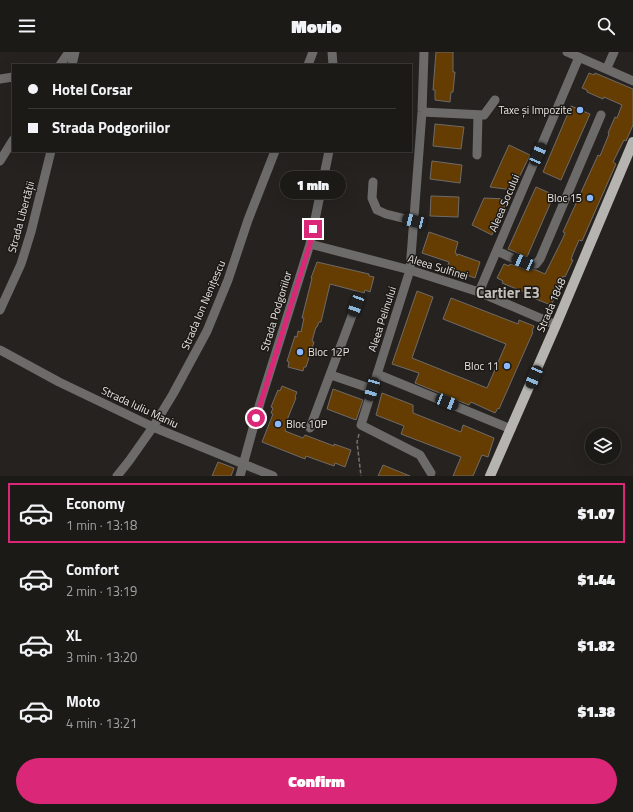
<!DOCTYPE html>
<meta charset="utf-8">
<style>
body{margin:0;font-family:"Titillium Web",sans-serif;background:#252320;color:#f1f3f6;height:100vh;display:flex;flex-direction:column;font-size:15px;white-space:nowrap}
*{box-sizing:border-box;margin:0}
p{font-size:13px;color:#a0a1a1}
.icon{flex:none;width:22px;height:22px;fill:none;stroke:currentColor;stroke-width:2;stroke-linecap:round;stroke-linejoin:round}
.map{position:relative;height:424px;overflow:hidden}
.sheet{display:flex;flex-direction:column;background:#1c1a17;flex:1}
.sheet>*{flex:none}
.guide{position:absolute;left:12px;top:12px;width:400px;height:88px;border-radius:0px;box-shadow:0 4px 16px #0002,0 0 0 1px #3a3836;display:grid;align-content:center;height:88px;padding:0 16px;background:#1c1a17}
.buttons{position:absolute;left:585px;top:376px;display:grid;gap:8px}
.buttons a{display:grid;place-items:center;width:36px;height:36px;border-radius:50%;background:#1c1a17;box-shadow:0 4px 16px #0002,0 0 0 1px #3a3836;font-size:20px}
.end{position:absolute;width:18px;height:18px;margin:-9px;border:5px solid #db2777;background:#fff;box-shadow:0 0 0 2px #fff}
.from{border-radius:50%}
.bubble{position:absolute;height:28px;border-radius:14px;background:#1c1a17;box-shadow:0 4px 16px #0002,0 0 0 1px #3a3836;font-size:13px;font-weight:800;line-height:28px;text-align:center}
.car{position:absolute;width:12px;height:24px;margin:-12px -6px;border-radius:5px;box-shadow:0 0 3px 1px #0007;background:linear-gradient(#222 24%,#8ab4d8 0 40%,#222 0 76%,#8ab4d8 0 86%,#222 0)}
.guide b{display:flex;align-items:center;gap:14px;height:38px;font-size:15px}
.guide b+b{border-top:1px solid #3a3836}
.guide i{width:10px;height:10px;background:#f1f3f6}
ul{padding:7px 0 0;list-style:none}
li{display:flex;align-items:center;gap:12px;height:60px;margin:0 8px 6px;padding:0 8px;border:2px solid transparent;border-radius:0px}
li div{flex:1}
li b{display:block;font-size:15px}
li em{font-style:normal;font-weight:800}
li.active{border-color:#db2777}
li>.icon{width:36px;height:36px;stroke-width:1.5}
.cta{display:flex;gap:8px;margin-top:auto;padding:8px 16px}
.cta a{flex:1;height:46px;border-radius:24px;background:#db2777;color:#fff;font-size:16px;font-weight:800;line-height:46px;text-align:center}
header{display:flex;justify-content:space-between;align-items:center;height:52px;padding:0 16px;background:#1c1a17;font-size:18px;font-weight:800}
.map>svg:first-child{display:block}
.building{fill:#653d03;stroke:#6f6b67}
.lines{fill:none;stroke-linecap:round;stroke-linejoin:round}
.path{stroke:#75726f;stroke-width:1.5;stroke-dasharray:4 2;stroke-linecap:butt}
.minor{stroke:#6c6b69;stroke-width:9}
.major{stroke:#b6b4b0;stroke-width:10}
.route{stroke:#db2777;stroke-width:5}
.poi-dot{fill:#8bb9fc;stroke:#1c1916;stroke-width:1.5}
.labels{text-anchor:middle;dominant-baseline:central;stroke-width:3;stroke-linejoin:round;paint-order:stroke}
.poi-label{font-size:11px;fill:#e7e5e2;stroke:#1c1916;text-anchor:end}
.street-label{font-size:11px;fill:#e7e5e2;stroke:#1c1916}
.district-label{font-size:15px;font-weight:bold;fill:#c3bfba;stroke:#1c1916}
</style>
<header><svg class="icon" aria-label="menu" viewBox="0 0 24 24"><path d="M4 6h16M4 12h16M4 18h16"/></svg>Movio<svg class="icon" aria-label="search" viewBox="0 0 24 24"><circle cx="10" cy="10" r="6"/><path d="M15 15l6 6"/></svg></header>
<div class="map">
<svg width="633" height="424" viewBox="0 0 633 424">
<rect width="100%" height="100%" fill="#26221f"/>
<!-- building -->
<path class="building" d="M 436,0 L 453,0 L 453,20 L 455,20 L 453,40 L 451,40 L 450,50 L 435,48 L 435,38 L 433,38 Z
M 589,21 L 594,23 L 595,21 L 633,37 L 633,73 L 626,89 L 624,88 L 613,110 L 616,112 L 582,189 L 579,188 L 573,202 L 571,208 L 573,208 L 565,225 L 563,224 L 557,238 L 559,238 L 551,253 L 523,242 L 524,240 L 502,231 L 503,229 L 497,226 L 504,212 L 509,214 L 510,212 L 525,217 L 536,218 L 545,222 L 563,186 L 565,181 L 563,180 L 598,103 L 600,104 L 609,82 L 608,81 L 615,65 L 617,66 L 622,53 L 604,45 L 603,47 L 587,40 L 587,38 L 582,36 Z
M 571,54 L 590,62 L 561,128 L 543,120 Z
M 435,72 L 464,75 L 461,97 L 433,94 Z
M 509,93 L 530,103 L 513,138 L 490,135 Z
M 432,109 L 462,113 L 460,131 L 430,127 Z
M 536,135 L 554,143 L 527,205 L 508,197 Z
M 431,144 L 459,145 L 458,165 L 430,164 Z
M 484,146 L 508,147 L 492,183 L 472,173 Z
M 429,180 L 458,190 L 455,201 L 457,202 L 457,204 L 458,202 L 480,210 L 475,226 L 447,216 L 449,210 L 422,201 Z
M 317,210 L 369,222 L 369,224 L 374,225 L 370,240 L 365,238 L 364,241 L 330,232 L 321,270 L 319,270 L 317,275 L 316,275 L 312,289 L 314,290 L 306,315 L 304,315 L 303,319 L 288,315 L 289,310 L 287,309 L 295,284 L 297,285 L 298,279 L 301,280 L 304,266 L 302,266 L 312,226 L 311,226 Z
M 417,239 L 433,245 L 412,306 L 487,336 L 506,292 L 443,267 L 451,246 L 518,272 L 519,268 L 534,274 L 532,279 L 533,280 L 499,357 L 498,356 L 495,361 L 471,350 L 469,353 L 415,331 L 419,321 L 392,312 Z
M 282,334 L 297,340 L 295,345 L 296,346 L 287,368 L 289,368 L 285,379 L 303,386 L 305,383 L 334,394 L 334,392 L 351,398 L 345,415 L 335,411 L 334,414 L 306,404 L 305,407 L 262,390 L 273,362 L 271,361 L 273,356 L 271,355 L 278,338 L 280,339 Z
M 333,337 L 363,348 L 356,368 L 327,357 Z
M 382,341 L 413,353 L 413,361 L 461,380 L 463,373 L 494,386 L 488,405 L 482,403 L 473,424 L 453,424 L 461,405 L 401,382 L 404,374 L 376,363 Z
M 218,410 L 234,416 L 231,424 L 212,424 Z
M 383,413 L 410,424 L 378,424 Z"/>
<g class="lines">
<!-- path -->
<path class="path" d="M 359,382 L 357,390 L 361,424"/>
<!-- minor -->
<path class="minor" d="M 332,0 L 333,13
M 424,0 L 422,60 L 410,218 L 361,373 L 420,403 L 431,421
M 567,0 L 633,29
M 60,13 L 69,0
M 72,13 L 75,0
M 308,13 L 313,0
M 607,16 L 614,0
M 0,27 L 13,25
M 422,60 L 484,63 L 495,48
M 477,103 L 478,63
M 0,109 L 13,88
M 373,130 L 372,146 L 377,158 L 386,162 L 414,169
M 310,192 L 410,218 L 479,240 L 556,273
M 497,199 C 509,204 523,213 536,212 L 540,207 L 601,63
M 479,240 L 579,5
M 0,258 L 21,212 L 31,180 L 51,99
M 0,298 L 59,330 L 153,375 L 273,424
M 377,322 L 511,377
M 331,323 L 372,337
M 310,376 L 356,253
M 117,424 L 129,409 L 153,375 L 173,342 L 207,279 L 228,228 L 248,168 L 275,99
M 240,424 L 260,351 L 310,192 L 329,99"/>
<!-- major -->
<path class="major" d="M 490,424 L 556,273 L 633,90"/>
</g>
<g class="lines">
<!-- route -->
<path class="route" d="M 256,366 L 310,192 L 313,177"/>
</g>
<!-- markers -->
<g class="poi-dot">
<circle cx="580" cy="58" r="4"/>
<circle cx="590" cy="146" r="4"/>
<circle cx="300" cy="300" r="4"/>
<circle cx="507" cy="314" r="4"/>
<circle cx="278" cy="372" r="4"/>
</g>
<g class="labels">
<!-- poi labels -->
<g class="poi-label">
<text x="572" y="58">Taxe și Impozite</text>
<text x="582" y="146">Bloc 15</text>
<text x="308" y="300" text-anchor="start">Bloc 12P</text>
<text x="499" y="314">Bloc 11</text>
<text x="286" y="372" text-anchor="start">Bloc 10P</text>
</g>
<!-- street labels -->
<g class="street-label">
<text transform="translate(504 151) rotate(-67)">Aleea Socului</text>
<text transform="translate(21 165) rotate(-75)">Strada Libertății</text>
<text transform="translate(438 215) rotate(17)">Aleea Sulfinei</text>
<text transform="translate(203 253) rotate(-67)">Strada Ion Nenițescu</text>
<text transform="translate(551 253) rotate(-67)">Strada 1848</text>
<text transform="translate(276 259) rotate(-73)">Strada Podgoriilor</text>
<text transform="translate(382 267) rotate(-72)">Aleea Pelinului</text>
<text transform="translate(140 355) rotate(25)">Strada Iuliu Maniu</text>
</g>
<!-- district labels -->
<g class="district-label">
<text x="508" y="240">Cartier E3</text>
</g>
</g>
</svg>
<div class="buttons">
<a><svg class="icon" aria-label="layers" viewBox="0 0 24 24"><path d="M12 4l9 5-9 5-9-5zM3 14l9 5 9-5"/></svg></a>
</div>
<i class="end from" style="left:256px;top:366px"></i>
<i class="end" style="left:313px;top:177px"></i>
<div class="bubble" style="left:280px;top:119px;width:66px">1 min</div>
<i class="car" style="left:538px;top:102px;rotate:23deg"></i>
<i class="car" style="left:414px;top:169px;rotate:284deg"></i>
<i class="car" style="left:523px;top:210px;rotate:294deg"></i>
<i class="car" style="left:356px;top:253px;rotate:200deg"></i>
<i class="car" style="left:534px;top:325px;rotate:203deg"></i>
<i class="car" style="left:372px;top:337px;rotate:196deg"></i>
<i class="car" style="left:447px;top:350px;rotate:112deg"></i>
<div class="guide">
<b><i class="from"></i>Hotel Corsar</b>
<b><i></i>Strada Podgoriilor</b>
</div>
</div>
<section class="sheet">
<ul>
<li class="active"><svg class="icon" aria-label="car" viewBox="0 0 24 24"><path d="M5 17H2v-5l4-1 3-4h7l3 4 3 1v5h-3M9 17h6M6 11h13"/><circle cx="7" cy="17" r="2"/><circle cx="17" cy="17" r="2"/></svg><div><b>Economy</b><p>1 min · 13:18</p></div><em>$1.07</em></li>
<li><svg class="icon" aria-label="car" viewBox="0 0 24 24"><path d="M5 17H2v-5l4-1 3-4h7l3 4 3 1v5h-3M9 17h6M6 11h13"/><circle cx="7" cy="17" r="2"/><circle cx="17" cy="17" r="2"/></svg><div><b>Comfort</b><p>2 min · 13:19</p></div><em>$1.44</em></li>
<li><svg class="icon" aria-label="car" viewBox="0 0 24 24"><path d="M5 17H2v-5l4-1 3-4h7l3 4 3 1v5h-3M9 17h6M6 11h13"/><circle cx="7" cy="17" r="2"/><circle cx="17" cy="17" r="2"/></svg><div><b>XL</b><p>3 min · 13:20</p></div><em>$1.82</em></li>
<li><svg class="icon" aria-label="car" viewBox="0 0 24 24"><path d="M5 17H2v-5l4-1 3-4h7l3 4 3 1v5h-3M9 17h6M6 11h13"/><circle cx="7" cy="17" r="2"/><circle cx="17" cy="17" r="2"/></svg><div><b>Moto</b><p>4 min · 13:21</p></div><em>$1.38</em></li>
</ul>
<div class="cta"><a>Confirm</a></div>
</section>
